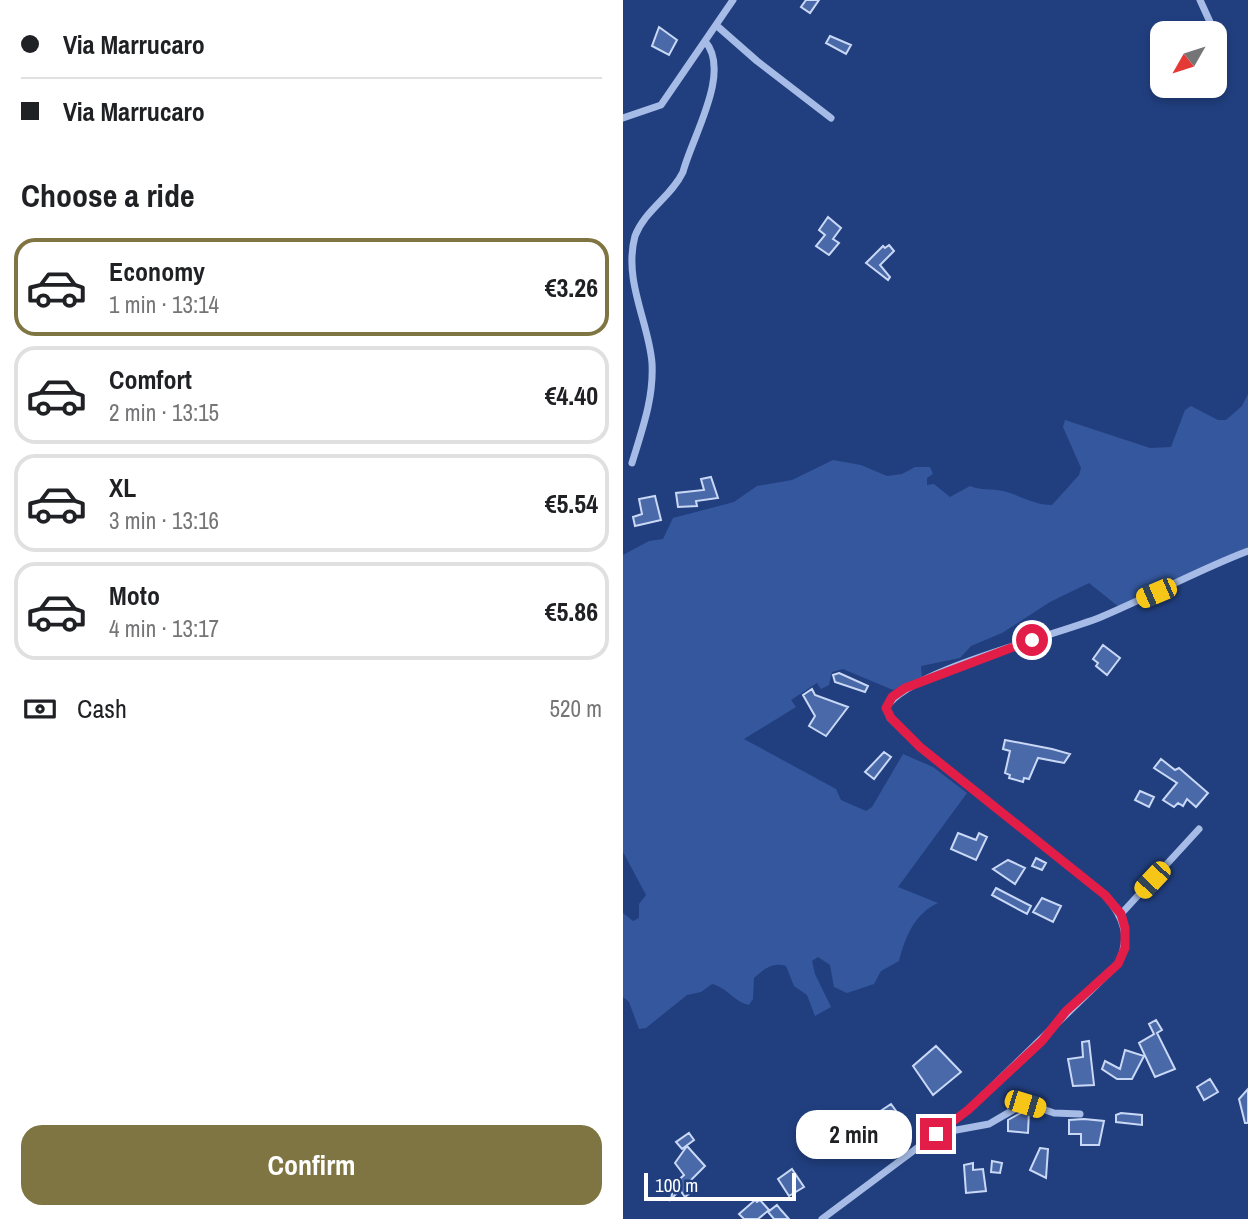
<!DOCTYPE html>
<meta charset="utf-8">
<style>
body{margin:0;font-family:"Archivo Narrow",sans-serif;background:#f2f2f2;color:#202124;height:100vh;display:flex;flex-direction:column;font-size:26px;white-space:nowrap}
*{box-sizing:border-box;margin:0}
p{font-size:23px;color:#757577}
.icon{flex:none;width:38px;height:38px;fill:none;stroke:currentColor;stroke-width:2;stroke-linecap:round;stroke-linejoin:round}
.map{position:relative;flex:1;overflow:hidden}
.details{display:flex;flex-direction:column;background:#fff;width:623px}
.details>*{flex:none}
.banner{display:grid;align-content:center;height:154px;padding:0 21px;background:#fff}
.needle{width:46px;rotate:231deg}
.fabs{position:absolute;left:527px;top:21px;display:grid;gap:14px}
.fabs a{display:grid;place-items:center;width:77px;height:77px;border-radius:14px;background:#fff;box-shadow:0 4px 10px #0003;font-size:35px}
.scale{position:absolute;left:21px;bottom:18px;width:152px;box-sizing:border-box;padding-left:7px;border:4px solid #fff;border-top:0;font-size:19px;line-height:24px;white-space:nowrap;color:#fff;-webkit-text-stroke:5px #213f7f;paint-order:stroke}
.end{position:absolute;width:32px;height:32px;margin:-16px;border:9px solid #e11d48;background:#fff;box-shadow:0 0 0 4px #fff}
.from{border-radius:50%}
.bubble{position:absolute;height:49px;border-radius:21px;background:#fff;box-shadow:0 4px 10px #0003;font-size:23px;font-weight:700;line-height:49px;text-align:center}
.car{position:absolute;width:21px;height:42px;margin:-21px -10px;border-radius:9px;box-shadow:0 0 5px 2px #0007;background:linear-gradient(#f5c518 24%,#345 0 40%,#f5c518 0 76%,#345 0 86%,#f5c518 0)}
.banner b{display:flex;align-items:center;gap:24px;height:66px;font-size:26px}
.banner b+b{border-top:2px solid #e0e0e0}
.banner i{width:18px;height:18px;background:#202124}
ul{padding:0;list-style:none}
li{display:flex;align-items:center;gap:21px;height:98px;margin:0 14px 10px;padding:0 7px;border:4px solid #e0e0e0;border-radius:21px}
li div{flex:1}
li b{display:block;font-size:26px}
li em{font-style:normal;font-weight:700}
li.selected{border-color:#7f7542}
li>.icon{width:63px;height:63px;stroke-width:1.5}
h2{padding:0 21px;font-size:32px;line-height:84px}
.pay{display:flex;align-items:center;gap:18px;height:77px;padding:0 21px;font-size:26px}
.pay p{margin-inline-start:auto}
.action{display:flex;gap:14px;margin-top:auto;padding:14px 21px}
.action a{flex:1;height:80px;border-radius:21px;background:#7f7542;color:#fff;font-size:28px;font-weight:700;line-height:80px;text-align:center}
main{display:flex;flex:1;min-height:0}
.map>svg:first-child{display:block}
.green{fill:#34579d}
.building{fill:#4a69a8;stroke:#c9d8f5;stroke-width:2}
.lines{fill:none;stroke-linecap:round;stroke-linejoin:round}
.street{stroke:#a6bce7;stroke-width:7}
.route{stroke:#e11d48;stroke-width:9}
</style>
<main>
<section class="details">
<div class="banner">
<b><i class="from"></i>Via Marrucaro</b>
<b><i></i>Via Marrucaro</b>
</div>
<h2>Choose a ride</h2>
<ul>
<li class="selected"><svg class="icon" aria-label="car" viewBox="0 0 24 24"><path d="M5 17H2v-5l4-1 3-4h7l3 4 3 1v5h-3M9 17h6M6 11h13"/><circle cx="7" cy="17" r="2"/><circle cx="17" cy="17" r="2"/></svg><div><b>Economy</b><p>1 min · 13:14</p></div><em>€3.26</em></li>
<li><svg class="icon" aria-label="car" viewBox="0 0 24 24"><path d="M5 17H2v-5l4-1 3-4h7l3 4 3 1v5h-3M9 17h6M6 11h13"/><circle cx="7" cy="17" r="2"/><circle cx="17" cy="17" r="2"/></svg><div><b>Comfort</b><p>2 min · 13:15</p></div><em>€4.40</em></li>
<li><svg class="icon" aria-label="car" viewBox="0 0 24 24"><path d="M5 17H2v-5l4-1 3-4h7l3 4 3 1v5h-3M9 17h6M6 11h13"/><circle cx="7" cy="17" r="2"/><circle cx="17" cy="17" r="2"/></svg><div><b>XL</b><p>3 min · 13:16</p></div><em>€5.54</em></li>
<li><svg class="icon" aria-label="car" viewBox="0 0 24 24"><path d="M5 17H2v-5l4-1 3-4h7l3 4 3 1v5h-3M9 17h6M6 11h13"/><circle cx="7" cy="17" r="2"/><circle cx="17" cy="17" r="2"/></svg><div><b>Moto</b><p>4 min · 13:17</p></div><em>€5.86</em></li>
</ul>
<div class="pay"><svg class="icon" aria-label="cash" viewBox="0 0 24 24"><path d="M3 7h18v10H3z"/><circle cx="12" cy="12" r="2"/></svg>Cash<p>520 m</p></div>
<div class="action"><a>Confirm</a></div>
</section>
<div class="map">
<svg width="625" height="1219" viewBox="0 0 625 1219">
<rect width="100%" height="100%" fill="#213f7f"/>
<!-- green -->
<path class="green" d="M 625,394 L 625,547 L 496,607 L 466,583 L 427,602 L 379,633 L 348,646 L 337,658 L 298,666 L 299,678 L 270,690 L 220,669 L 209,672 L 206,685 L 198,689 L 194,683 L 168,700 L 173,707 L 121,739 L 213,789 L 218,800 L 243,811 L 249,807 L 280,754 L 310,767 L 344,793 L 275,887 L 315,903 C 292,913 282,937 276,961 L 258,971 L 251,984 L 224,993 L 211,987 L 207,965 L 195,957 L 189,961 L 192,974 L 208,1007 L 192,1016 L 184,995 L 171,986 L 163,966 C 150,962 141,969 131,978 L 130,999 L 126,1005 C 111,1002 105,988 89,984 L 78,992 L 64,995 L 23,1028 L 16,1029 L 6,1002 L 0,997 L 0,913 L 10,921 L 16,918 L 16,904 L 23,895 L 0,852 L 0,555 L 26,541 L 40,539 L 50,518 L 111,502 L 134,486 L 169,480 L 210,460 L 238,465 L 264,476 L 279,474 L 292,467 L 307,467 L 310,474 L 304,478 L 304,485 L 311,484 L 327,497 L 347,486 C 359,491 368,488 380,491 C 397,495 411,505 429,505 L 456,475 L 458,468 L 440,427 L 442,420 L 527,448 L 548,447 L 562,410 L 568,406 L 595,420 L 603,420 L 619,406 Z"/>
<!-- building -->
<path class="building" d="M 183,0 L 196,0 L 187,13 L 178,7 Z
M 36,27 L 54,40 L 46,55 L 29,46 Z
M 207,36 L 228,45 L 223,54 L 203,43 Z
M 205,217 L 218,228 L 210,239 L 216,243 L 206,255 L 193,246 L 202,235 L 196,230 Z
M 266,245 L 271,251 L 257,265 L 267,277 L 265,280 L 243,263 L 260,246 L 262,248 Z
M 88,477 L 95,498 L 73,501 L 74,506 L 55,507 L 53,493 L 81,490 L 78,479 Z
M 32,496 L 38,520 L 12,526 L 10,517 L 19,514 L 16,499 Z
M 480,645 L 497,658 L 484,675 L 473,666 L 475,663 L 470,659 Z
M 216,673 L 245,686 L 242,692 L 212,682 L 210,675 Z
M 189,689 L 192,695 L 225,707 L 203,736 L 186,726 L 192,716 L 180,695 Z
M 382,740 L 429,749 L 447,754 L 441,763 L 415,758 L 406,779 L 401,778 L 400,782 L 386,778 L 387,775 L 382,773 L 387,751 L 380,749 Z
M 261,752 L 268,757 L 251,779 L 242,772 Z
M 538,759 L 552,770 L 556,768 L 585,793 L 573,807 L 564,799 L 560,806 L 555,803 L 551,807 L 540,800 L 554,783 L 531,768 Z
M 517,791 L 531,797 L 526,807 L 512,800 Z
M 335,833 L 353,840 L 356,833 L 364,837 L 353,860 L 328,849 Z
M 413,858 L 423,863 L 419,870 L 409,866 Z
M 385,860 L 402,868 L 392,884 L 370,869 Z
M 373,888 L 408,906 L 404,914 L 369,895 Z
M 419,898 L 438,906 L 430,922 L 410,912 Z
M 533,1020 L 539,1030 L 534,1033 L 552,1069 L 532,1077 L 516,1043 L 531,1034 L 526,1024 Z
M 466,1041 L 471,1085 L 450,1086 L 445,1059 L 460,1057 L 459,1042 Z
M 313,1046 L 338,1072 L 310,1095 L 290,1066 Z
M 502,1050 L 521,1056 L 509,1079 L 494,1079 L 479,1069 L 482,1061 L 497,1069 Z
M 587,1079 L 595,1092 L 581,1100 L 574,1087 Z
M 625,1089 L 625,1123 L 622,1123 L 616,1099 Z
M 268,1104 L 279,1119 L 264,1130 L 253,1114 Z
M 403,1110 L 406,1111 L 405,1133 L 385,1131 L 385,1120 Z
M 498,1113 L 519,1115 L 519,1125 L 493,1122 L 493,1115 Z
M 461,1119 L 481,1121 L 476,1145 L 458,1145 L 458,1134 L 446,1134 L 446,1120 Z
M 221,1123 L 236,1144 L 225,1152 L 210,1130 Z
M 66,1133 L 71,1140 L 59,1149 L 53,1142 Z
M 64,1146 L 82,1166 L 67,1181 L 73,1188 L 62,1197 L 57,1190 L 48,1199 L 51,1184 L 61,1175 L 52,1163 Z
M 417,1148 L 425,1149 L 423,1178 L 407,1170 Z
M 369,1161 L 379,1163 L 377,1173 L 368,1172 Z
M 350,1163 L 350,1170 L 360,1169 L 363,1191 L 343,1193 L 341,1165 Z
M 169,1169 L 181,1187 L 166,1196 L 155,1179 Z
M 132,1200 L 134,1202 L 137,1200 L 146,1210 L 135,1219 L 121,1219 L 116,1214 Z
M 154,1205 L 158,1210 L 166,1219 L 151,1219 L 145,1212 Z"/>
<g class="lines">
<!-- street -->
<path class="street" d="M 577,0 L 598,46
M 93,25 L 134,61 L 208,118
M 0,118 L 38,105 L 110,0
M 9,463 C 19,430 31,398 29,363 C 26,323 0,280 12,236 C 22,210 48,197 60,172 C 69,137 109,72 82,41
M 498,914 L 576,829
M 317,1133 L 366,1124 L 402,1103 L 431,1113 L 457,1114
M 199,1219 L 345,1110 L 495,964 C 508,936 501,918 482,895 L 297,747 L 267,718 L 263,708 C 285,670 432,636 478,617 C 528,596 575,570 625,551"/>
</g>
<g class="lines">
<!-- route -->
<path class="route" d="M 313,1134 L 345,1110 L 419,1041 L 443,1011 L 495,964 L 502,948 L 502,928 L 498,914 L 482,895 L 297,747 L 268,718 L 263,708 L 269,697 L 282,688 L 409,640"/>
</g>
</svg>
<div class="fabs">
<a><svg class="needle" viewBox="-14 -14 28 28"><path d="M0-13l5 13h-10z" fill="#e53935"/><path d="M0 13l5-13h-10z" fill="#757577"/></svg></a>
</div>
<div class="scale">100 m</div>
<i class="end from" style="left:409px;top:640px"></i>
<i class="end" style="left:313px;top:1134px"></i>
<div class="bubble" style="left:173px;top:1110px;width:116px">2 min</div>
<i class="car" style="left:533px;top:593px;rotate:247deg"></i>
<i class="car" style="left:529px;top:880px;rotate:223deg"></i>
<i class="car" style="left:402px;top:1104px;rotate:107deg"></i>
</div>
</main>
